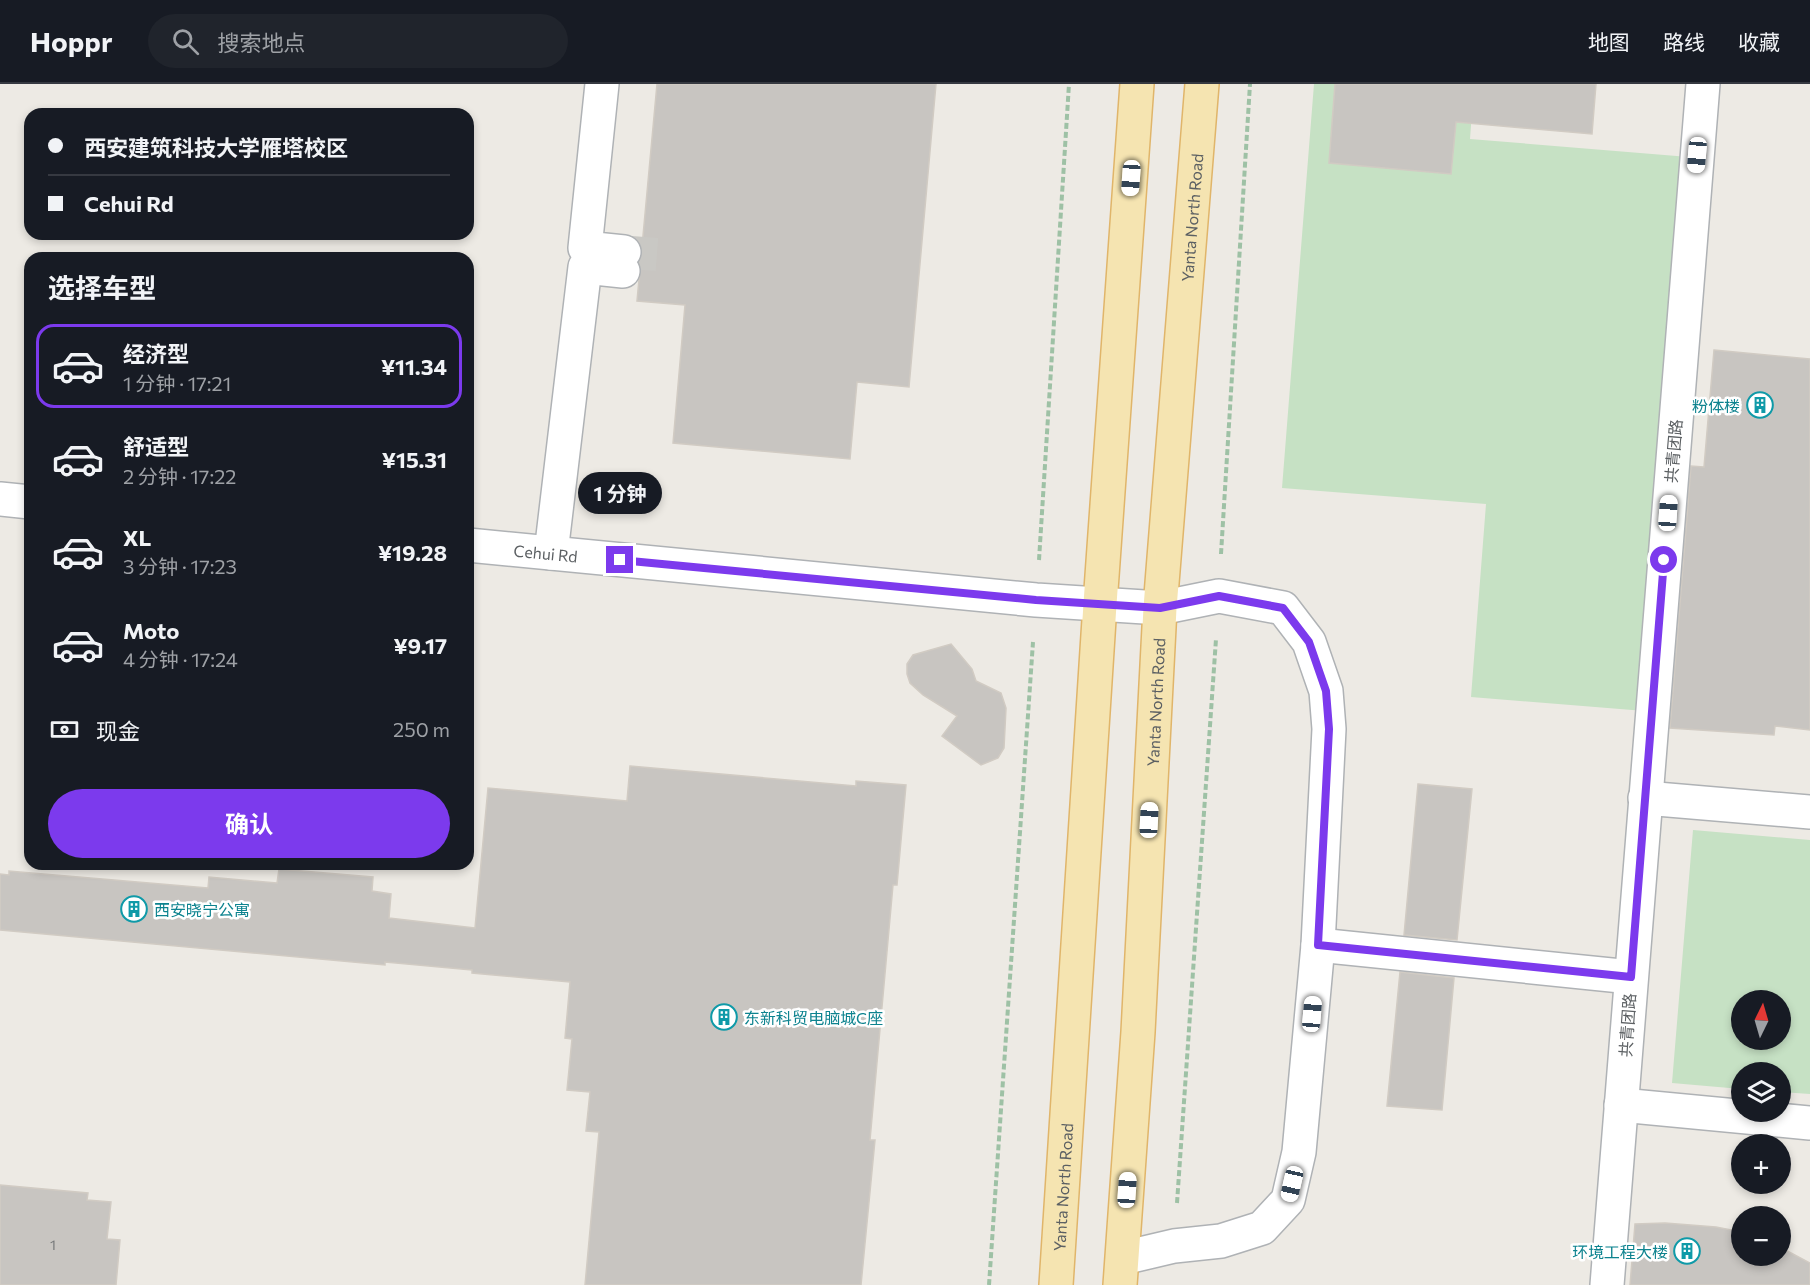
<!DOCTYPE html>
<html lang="zh">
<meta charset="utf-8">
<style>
body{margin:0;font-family:Commissioner,"Noto Sans SC",sans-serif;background:#20242c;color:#f1f3f6;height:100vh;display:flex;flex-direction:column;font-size:22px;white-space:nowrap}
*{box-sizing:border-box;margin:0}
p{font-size:20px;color:#9ea1a6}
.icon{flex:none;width:33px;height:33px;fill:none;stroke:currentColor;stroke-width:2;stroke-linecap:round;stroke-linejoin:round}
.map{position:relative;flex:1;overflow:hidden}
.drawer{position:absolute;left:24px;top:168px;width:450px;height:618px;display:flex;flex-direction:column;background:#171b24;border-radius:18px;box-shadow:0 3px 9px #0003}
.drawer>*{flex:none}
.hud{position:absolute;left:24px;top:24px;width:450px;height:132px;border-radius:18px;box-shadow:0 3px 9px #0003;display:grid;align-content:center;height:132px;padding:0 24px;background:#171b24}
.needle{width:39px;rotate:5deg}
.controls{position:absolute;left:1731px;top:906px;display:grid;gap:12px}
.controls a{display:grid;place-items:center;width:60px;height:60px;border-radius:50%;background:#171b24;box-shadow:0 3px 9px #0003;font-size:30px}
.end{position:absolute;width:27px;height:27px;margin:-14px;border:8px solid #7c3aed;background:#fff;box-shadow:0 0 0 3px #fff}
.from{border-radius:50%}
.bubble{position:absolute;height:42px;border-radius:21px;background:#171b24;box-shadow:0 3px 9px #0003;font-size:20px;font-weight:700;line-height:42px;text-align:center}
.car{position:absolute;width:18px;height:36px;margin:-18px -9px;border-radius:8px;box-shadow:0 0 4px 2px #0007;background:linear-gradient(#fff 24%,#345 0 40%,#fff 0 76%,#345 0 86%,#fff 0)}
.hud b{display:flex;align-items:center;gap:21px;height:57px;font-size:22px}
.hud b+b{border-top:2px solid #363941}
.hud i{width:15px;height:15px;background:#f1f3f6}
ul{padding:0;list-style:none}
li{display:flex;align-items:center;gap:18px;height:84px;margin:0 12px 9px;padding:0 12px;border:3px solid transparent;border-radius:18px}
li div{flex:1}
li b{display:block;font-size:22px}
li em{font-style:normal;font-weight:700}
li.active{border-color:#7c3aed}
li>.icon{width:54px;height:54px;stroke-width:1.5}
h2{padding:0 24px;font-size:27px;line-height:72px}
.pay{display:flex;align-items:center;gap:15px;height:66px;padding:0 24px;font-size:22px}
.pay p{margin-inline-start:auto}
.cta{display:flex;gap:12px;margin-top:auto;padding:12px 24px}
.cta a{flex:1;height:69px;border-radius:36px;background:#7c3aed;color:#fff;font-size:24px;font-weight:700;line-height:69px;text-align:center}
header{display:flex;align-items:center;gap:36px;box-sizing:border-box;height:84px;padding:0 30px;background:#171b24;border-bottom:2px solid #363941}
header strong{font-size:28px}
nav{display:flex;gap:33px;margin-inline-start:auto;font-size:21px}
.search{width:420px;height:54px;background:#20242c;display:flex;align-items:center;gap:15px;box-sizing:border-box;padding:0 21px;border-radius:33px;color:#9ea1a6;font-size:22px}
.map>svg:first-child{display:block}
.green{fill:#c6e1c4;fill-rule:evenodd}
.building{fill:#c8c5c1;stroke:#d1cbc3;stroke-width:1.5}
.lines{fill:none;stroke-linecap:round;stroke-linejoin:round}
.minor-tunnel{stroke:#c9c8c4;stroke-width:33;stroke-dasharray:33 16;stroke-linecap:butt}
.minor-casing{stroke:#afb2b5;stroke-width:36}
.major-casing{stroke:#e0b56a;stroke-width:36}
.path{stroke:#9ec1a5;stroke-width:4;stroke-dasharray:6 3;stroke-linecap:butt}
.minor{stroke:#fff;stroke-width:33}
.major{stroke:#f5e4b1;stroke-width:33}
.route{stroke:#7c3aed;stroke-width:8}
.labels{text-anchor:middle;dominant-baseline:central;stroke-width:5;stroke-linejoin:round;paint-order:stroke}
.number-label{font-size:14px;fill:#77797a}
.street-label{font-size:16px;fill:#5c6063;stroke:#fff}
.culture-label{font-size:16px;fill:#0d838f;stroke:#fff;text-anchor:end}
</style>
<header>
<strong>Hoppr</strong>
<div class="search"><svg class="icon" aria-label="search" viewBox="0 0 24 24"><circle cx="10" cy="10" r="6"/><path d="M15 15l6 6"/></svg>搜索地点</div>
<nav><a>地图</a><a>路线</a><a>收藏</a></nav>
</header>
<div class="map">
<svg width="1810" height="1201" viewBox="0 0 1810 1201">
<rect width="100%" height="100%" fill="#edeae4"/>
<!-- green -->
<path class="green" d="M 1314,0 L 1474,0 L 1470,55 L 1701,74 L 1657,628 L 1471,613 L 1486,420 L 1282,404 Z
M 1693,746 L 1810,756 L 1810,1010 L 1781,1008 L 1780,988 L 1742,988 L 1741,1005 L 1672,999 ZM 1742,916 L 1780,916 L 1780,956 L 1742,956 Z"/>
<!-- building -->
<path class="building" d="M 657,0 L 936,0 L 909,303 L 857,298 L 850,375 L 673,359 L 685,221 L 637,217 Z
M 1335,0 L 1596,0 L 1592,50 L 1456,38 L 1451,90 L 1329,79 Z
M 1714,266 L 1810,275 L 1810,646 L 1775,642 L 1774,651 L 1670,644 L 1691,382 L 1704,383 Z
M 951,560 L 972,585 L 976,597 L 1001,609 L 1006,624 L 1004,664 L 998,674 L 981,681 L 942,652 L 957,632 L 923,611 L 910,599 L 907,590 L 907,580 L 913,571 Z
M 630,682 L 856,702 L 856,697 L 906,701 L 897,801 L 893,801 L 870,1056 L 875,1056 L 861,1201 L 585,1201 L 599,1048 L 586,1047 L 590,1008 L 567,1006 L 572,955 L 565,954 L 570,898 L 472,889 L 472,886 L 385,878 L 385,881 L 0,846 L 0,790 L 9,791 L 9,787 L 208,804 L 209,793 L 277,799 L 279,785 L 373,793 L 372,807 L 391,810 L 389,834 L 475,844 L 488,704 L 627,717 Z
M 1418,700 L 1472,705 L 1457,856 L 1404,851 Z
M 1400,888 L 1454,894 L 1442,1026 L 1387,1022 Z
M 0,1101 L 88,1109 L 87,1116 L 111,1118 L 107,1155 L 120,1156 L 116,1201 L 0,1201 Z
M 1665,1139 L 1716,1143 L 1742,1148 L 1742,1172 L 1780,1172 L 1780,1163 L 1810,1179 L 1810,1201 L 1630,1201 L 1635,1140 Z"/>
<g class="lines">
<!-- minor-tunnel -->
<path class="minor-tunnel" d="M 624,168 L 663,171"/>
<!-- minor casing -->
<g class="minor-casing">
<g id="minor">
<path d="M 602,0 L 585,164 L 624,168"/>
<path d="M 0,415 L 30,418"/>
<path id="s1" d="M 468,461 L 1036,516 L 1160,524 L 1219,512 L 1283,524 L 1309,558 L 1326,607 L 1329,645 L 1318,861 L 1299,1068 L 1288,1116 L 1262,1144 L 1221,1157 L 1174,1162 L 1123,1174"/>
<path d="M 551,469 L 585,183 L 623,187"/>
<path d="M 1645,714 L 1810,728"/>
<path d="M 1318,861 L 1631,893"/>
<path d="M 1621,1021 L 1810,1039"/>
<path d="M 1607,1201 L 1703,0"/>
</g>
</g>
<!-- major casing -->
<g class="major-casing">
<g id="major">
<path id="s2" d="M 1056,1201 L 1100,520 L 1137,0"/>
<path id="s3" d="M 1120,1201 L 1138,948 L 1160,524 L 1202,0"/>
</g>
</g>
<!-- path -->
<path class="path" d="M 1221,470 L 1250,0
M 1039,476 L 1069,0
M 1177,1119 L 1216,555
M 989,1201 L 1033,558"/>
<!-- minor -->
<use href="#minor" class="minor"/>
<!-- major -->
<use href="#major" class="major"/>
</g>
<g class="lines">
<!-- route -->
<path class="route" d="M 620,476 L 1036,516 L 1160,524 L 1219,512 L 1283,524 L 1309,558 L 1326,607 L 1329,645 L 1318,861 L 1631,893 L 1664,476"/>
</g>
<!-- icons -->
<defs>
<g id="building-ring" transform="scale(1.35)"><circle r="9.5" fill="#fff" stroke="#0f9aa8" stroke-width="1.5"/><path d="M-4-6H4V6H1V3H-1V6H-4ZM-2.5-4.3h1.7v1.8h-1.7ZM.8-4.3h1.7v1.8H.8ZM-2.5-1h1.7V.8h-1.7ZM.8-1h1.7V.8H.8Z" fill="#0f9aa8"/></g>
</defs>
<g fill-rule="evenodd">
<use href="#building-ring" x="1760" y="321"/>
<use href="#building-ring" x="134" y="825"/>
<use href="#building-ring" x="724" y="933"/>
<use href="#building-ring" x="1687" y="1167"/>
</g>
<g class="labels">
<!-- number labels -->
<g class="number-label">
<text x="53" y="1160">1</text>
</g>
<!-- street labels -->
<g class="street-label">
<text stroke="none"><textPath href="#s3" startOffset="1070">Yanta North Road</textPath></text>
<text transform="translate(1673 367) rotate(-85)">共青团路</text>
<text stroke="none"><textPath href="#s1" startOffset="78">Cehui Rd</textPath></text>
<text stroke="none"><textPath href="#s3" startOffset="584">Yanta North Road</textPath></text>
<text transform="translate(1627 941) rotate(-86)">共青团路</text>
<text stroke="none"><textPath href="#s2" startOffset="98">Yanta North Road</textPath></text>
</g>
<!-- culture labels -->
<g class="culture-label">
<text x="1740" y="321">粉体楼</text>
<text x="154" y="825" text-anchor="start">西安晓宁公寓</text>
<text x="744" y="933" text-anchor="start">东新科贸电脑城C座</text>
<text x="1668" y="1167">环境工程大楼</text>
</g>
</g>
</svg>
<div class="controls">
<a><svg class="needle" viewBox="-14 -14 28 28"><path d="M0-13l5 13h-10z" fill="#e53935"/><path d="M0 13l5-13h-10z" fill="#9ea1a6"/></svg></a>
<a><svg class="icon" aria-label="layers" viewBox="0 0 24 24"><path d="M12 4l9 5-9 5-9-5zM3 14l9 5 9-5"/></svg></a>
<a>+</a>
<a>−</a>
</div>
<i class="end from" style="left:1664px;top:476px"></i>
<i class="end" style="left:620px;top:476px"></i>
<div class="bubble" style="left:578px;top:388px;width:84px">1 分钟</div>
<i class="car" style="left:1697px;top:71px;rotate:185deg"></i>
<i class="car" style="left:1131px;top:94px;rotate:184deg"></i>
<i class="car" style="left:1668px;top:429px;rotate:4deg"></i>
<i class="car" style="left:1149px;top:736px;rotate:3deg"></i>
<i class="car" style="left:1312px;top:930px;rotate:5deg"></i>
<i class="car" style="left:1292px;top:1100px;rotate:193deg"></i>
<i class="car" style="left:1127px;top:1106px;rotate:4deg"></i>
<div class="hud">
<b><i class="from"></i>西安建筑科技大学雁塔校区</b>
<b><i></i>Cehui Rd</b>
</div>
<section class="drawer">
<h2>选择车型</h2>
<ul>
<li class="active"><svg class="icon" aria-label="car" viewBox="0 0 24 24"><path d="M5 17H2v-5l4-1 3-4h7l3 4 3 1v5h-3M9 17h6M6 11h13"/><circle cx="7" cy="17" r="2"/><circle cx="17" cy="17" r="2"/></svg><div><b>经济型</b><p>1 分钟 · 17:21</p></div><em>¥11.34</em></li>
<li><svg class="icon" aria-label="car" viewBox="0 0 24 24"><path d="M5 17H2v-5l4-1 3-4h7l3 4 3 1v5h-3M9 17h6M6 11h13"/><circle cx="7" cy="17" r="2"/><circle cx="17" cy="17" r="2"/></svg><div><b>舒适型</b><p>2 分钟 · 17:22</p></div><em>¥15.31</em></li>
<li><svg class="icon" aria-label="car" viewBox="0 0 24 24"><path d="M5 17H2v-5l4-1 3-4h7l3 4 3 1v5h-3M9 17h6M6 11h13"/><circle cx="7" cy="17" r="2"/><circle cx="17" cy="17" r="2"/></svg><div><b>XL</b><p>3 分钟 · 17:23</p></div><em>¥19.28</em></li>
<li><svg class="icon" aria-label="car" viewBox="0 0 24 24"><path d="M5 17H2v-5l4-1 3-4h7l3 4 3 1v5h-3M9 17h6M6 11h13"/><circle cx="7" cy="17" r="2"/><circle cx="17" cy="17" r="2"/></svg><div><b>Moto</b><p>4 分钟 · 17:24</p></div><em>¥9.17</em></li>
</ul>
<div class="pay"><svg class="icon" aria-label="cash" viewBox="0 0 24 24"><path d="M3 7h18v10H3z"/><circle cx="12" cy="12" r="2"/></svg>现金<p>250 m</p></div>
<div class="cta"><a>确认</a></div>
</section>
</div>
